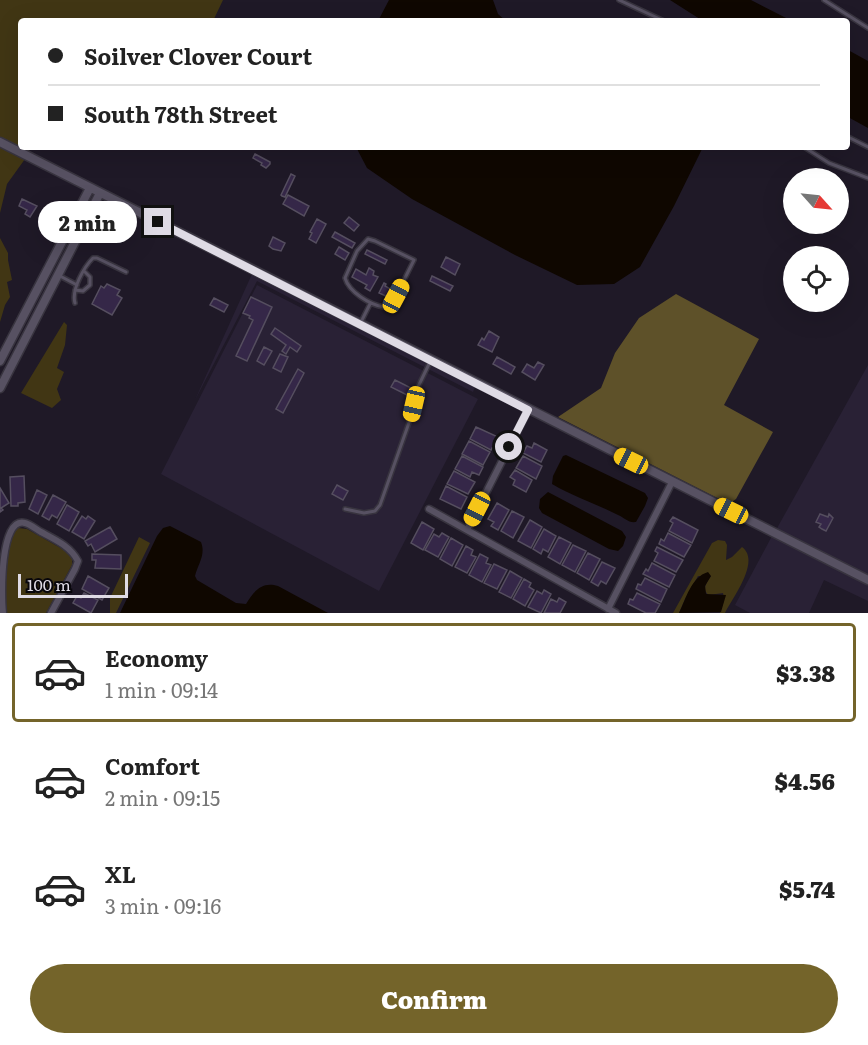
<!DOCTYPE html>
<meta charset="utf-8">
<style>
body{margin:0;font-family:Literata,serif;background:#f2f2f2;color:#222;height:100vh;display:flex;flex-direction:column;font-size:22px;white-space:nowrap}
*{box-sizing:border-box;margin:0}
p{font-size:20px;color:#767676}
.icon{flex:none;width:33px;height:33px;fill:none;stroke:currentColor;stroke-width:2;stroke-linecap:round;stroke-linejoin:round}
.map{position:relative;height:613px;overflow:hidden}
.sheet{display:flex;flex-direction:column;background:#fff;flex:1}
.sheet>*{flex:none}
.top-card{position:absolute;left:18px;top:18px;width:832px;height:132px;border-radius:6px;box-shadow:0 6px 24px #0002;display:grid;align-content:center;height:132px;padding:0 30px;background:#fff}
.needle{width:39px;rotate:117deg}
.controls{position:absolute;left:783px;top:168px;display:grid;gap:12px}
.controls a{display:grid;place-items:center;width:66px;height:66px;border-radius:50%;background:#fff;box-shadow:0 6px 24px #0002;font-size:30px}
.scale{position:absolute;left:18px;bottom:15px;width:110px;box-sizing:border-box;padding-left:6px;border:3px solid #dfdbe5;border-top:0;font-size:16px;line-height:21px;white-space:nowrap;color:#dfdbe5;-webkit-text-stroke:4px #08060b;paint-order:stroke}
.end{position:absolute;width:27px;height:27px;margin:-14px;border:8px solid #dfdbe5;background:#111;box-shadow:0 0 0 3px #111}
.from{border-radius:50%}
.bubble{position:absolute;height:42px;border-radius:21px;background:#fff;box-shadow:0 6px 24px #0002;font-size:20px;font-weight:800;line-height:42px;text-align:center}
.car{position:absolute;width:18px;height:36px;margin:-18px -9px;border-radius:8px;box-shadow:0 0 4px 2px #0007;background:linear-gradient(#f5c518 24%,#345 0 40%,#f5c518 0 76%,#345 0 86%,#f5c518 0)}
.top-card b{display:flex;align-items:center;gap:21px;height:57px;font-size:22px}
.top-card b+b{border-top:2px solid #e0e0e0}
.top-card i{width:15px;height:15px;background:#222}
ul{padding:10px 0 0;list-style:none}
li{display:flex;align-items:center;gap:18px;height:99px;margin:0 12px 9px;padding:0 18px;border:3px solid transparent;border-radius:6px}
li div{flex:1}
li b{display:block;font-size:22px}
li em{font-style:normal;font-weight:800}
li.current{border-color:#74642a}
li>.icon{width:54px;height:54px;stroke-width:1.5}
.action{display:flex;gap:12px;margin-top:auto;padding:12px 30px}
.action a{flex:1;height:69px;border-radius:36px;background:#74642a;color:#fff;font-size:24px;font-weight:800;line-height:69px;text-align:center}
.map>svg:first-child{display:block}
.built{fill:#292135}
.green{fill:#413614}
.forest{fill:#5e5129}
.water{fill:#0f0700}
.building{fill:#352748;stroke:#554e5f;stroke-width:1.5}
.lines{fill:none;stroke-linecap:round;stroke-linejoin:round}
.lane-casing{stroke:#38343f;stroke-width:6}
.street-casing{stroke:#38343f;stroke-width:9}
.secondary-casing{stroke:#38343f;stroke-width:11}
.lane{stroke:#575162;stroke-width:3}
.street{stroke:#575162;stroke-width:6}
.secondary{stroke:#575162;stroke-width:8}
.route{stroke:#dfdbe5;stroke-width:8}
</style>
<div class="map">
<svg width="868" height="613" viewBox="0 0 868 613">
<rect width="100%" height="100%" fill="#1f1927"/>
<!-- built -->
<path class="built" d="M 252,274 L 475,387 L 473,392 L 257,281 L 195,400 Z
M 257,285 L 478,399 L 379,591 L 161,474 Z
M 868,365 L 868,576 L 776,530 Z
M 772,536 L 868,585 L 868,601 L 824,580 L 809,613 L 750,613 L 735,605 Z"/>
<!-- green -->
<path class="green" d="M 0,0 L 223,0 L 213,21 L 21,21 L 21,147 L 31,147 L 28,152 L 0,138 Z
M 0,147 L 25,159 L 7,184 L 0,213 Z
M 0,238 L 8,253 L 8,260 L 12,280 L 7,282 L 10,297 L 5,305 L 0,322 Z
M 64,322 L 67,325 L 65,345 L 57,368 L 64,372 L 57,389 L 61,400 L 52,408 L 21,393 Z
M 18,528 L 27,529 L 66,551 C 71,555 73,558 72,565 L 46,613 L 6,613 C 4,594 0,538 18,528 Z
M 139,537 L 150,543 L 116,613 L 110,613 L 110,598 Z
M 718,540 L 725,541 L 727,545 L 726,560 L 732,557 L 742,547 C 761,561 733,597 725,613 L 720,613 L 724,600 L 723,593 L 709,595 C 701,590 707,582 711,576 L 698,576 L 685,599 L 679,613 L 673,613 L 712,543 Z"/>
<!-- forest -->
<path class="forest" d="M 676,294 L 759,339 L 724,405 L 773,432 L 736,499 L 729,504 L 558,417 L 601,388 L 615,353 L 639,318 Z"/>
<!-- water -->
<path class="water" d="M 389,0 L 493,0 L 498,14 L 506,21 L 378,21 Z
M 670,0 L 751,0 L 792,21 L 703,21 Z
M 848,50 L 868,61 L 868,128 L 848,117 Z
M 356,147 L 703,147 L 674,206 L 640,267 L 614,284 L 577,285 L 515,255 L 412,199 L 367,168 Z
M 566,455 L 645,493 L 648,498 L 645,506 L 636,522 C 628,523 625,518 618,515 C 597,504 574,497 552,484 L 553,476 L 563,456 Z
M 548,492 L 622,531 L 626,537 L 623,546 L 618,551 L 609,549 L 542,513 L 539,508 L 540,499 Z
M 170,526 L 201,542 C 206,555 198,564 195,576 L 197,580 L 236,603 L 246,604 C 254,591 262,581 278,586 L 328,613 L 120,613 L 157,536 L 163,528 Z
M 708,572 L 711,576 L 705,586 L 706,594 L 726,595 L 721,612 L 679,613 C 686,599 691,577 708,572 Z"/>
<!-- building -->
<path class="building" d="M 255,154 L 270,162 L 270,164 L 266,168 L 261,165 L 262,163 L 253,158 Z
M 291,174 L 295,176 L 285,197 L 282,196 L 281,195 Z
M 288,195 L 309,206 L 304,216 L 283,204 Z
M 22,199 L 37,206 L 30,217 L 25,214 L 27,210 L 19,206 Z
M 349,217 L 359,225 L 354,231 L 344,223 Z
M 317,219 L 326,224 L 316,243 L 309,239 L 312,233 L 310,232 Z
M 335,232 L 355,243 L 352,248 L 332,237 Z
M 273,237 L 285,243 L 281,251 L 273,249 L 269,246 Z
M 339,247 L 349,253 L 345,260 L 335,254 Z
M 367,250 L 387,260 L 385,264 L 365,254 Z
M 446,257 L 460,264 L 455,275 L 441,267 Z
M 369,268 L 374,271 L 373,275 L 378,277 L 370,291 L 365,288 L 367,285 L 352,277 L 356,269 L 366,275 Z
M 432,276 L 453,286 L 450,291 L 430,281 Z
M 384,283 L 386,284 L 385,286 L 392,290 L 388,297 L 379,293 Z
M 107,284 L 120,290 L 117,295 L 122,298 L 112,315 L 92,304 L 101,286 L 104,288 Z
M 251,297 L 272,307 L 247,361 L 236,356 L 253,320 L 249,318 L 250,316 L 243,313 Z
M 214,298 L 228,305 L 224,312 L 210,305 Z
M 275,328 L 301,346 L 297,352 L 290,347 L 286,354 L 282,351 L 286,345 L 271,334 Z
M 489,331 L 499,337 L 492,352 L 478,345 L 482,338 L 484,340 Z
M 264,347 L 272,351 L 264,365 L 257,361 Z
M 280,354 L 288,357 L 281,372 L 273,368 Z
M 497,357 L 515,367 L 511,374 L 493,364 Z
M 538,362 L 544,365 L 535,380 L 522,372 L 527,364 L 534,368 Z
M 298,369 L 304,373 L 283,413 L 276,409 Z
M 395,380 L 411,388 L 407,395 L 391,387 Z
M 476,427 L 498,437 L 491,450 L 470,439 Z
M 469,441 L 490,452 L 483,465 L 462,454 Z
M 534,443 L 547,450 L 541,462 L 523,453 L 527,446 L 532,448 Z
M 462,456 L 483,467 L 479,475 L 472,472 L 470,477 L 455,469 Z
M 523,456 L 542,466 L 536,479 L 516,468 Z
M 515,470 L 532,480 L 526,492 L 513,485 L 515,480 L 510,477 Z
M 454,471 L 475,482 L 468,494 L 447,484 Z
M 24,476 L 25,502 L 18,503 L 18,506 L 11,506 L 10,477 Z
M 337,485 L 348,491 L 343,500 L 332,494 Z
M 446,486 L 467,497 L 461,509 L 440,499 Z
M 0,488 L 9,503 L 1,508 L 3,510 L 0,512 Z
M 37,490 L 47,495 L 38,514 L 29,509 Z
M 53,495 L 66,502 L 57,518 L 52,515 L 49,520 L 42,516 Z
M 497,503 L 509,510 L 498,530 L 491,526 L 494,522 L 488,519 Z
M 67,505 L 79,512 L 69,531 L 57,524 Z
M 512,511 L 524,517 L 513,538 L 501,531 Z
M 820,514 L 828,517 L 829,514 L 833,518 L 826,531 L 822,529 L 819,527 L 821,524 L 816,522 Z
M 82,516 L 86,519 L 88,516 L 95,521 L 84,539 L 72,532 Z
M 673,517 L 698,530 L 692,543 L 669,531 L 673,523 L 670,521 Z
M 530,520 L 542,527 L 531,548 L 518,541 Z
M 422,522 L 434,529 L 423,550 L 411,543 Z
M 110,527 L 117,539 L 95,552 L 91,544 L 88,546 L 85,541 Z
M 544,529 L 556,536 L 548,552 L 543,549 L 541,554 L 533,549 Z
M 442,533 L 449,537 L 438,557 L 425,550 L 434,534 L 439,537 Z
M 668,533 L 691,545 L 684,557 L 659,544 L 661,539 L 664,541 Z
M 559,537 L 571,543 L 560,564 L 548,557 Z
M 451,538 L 463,545 L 452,566 L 440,559 Z
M 573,545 L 586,551 L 575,572 L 562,565 Z
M 466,546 L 473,550 L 471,555 L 476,557 L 467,573 L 455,567 Z
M 657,547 L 683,560 L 676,572 L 654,561 L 658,553 L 655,551 Z
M 588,553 L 600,559 L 589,580 L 577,573 Z
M 92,554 L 121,555 L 121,569 L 95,568 L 96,560 L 92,560 Z
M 480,554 L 488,558 L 486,563 L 491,565 L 482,582 L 469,575 Z
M 602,562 L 615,568 L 606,584 L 601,581 L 598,586 L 591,582 Z
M 652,563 L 675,575 L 669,587 L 643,574 L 646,569 L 648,571 Z
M 494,564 L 507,570 L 497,589 L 484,583 Z
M 510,571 L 522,578 L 511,598 L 499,592 Z
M 88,576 L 109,588 L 102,600 L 82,589 Z
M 645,578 L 667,589 L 661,602 L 636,589 L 638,584 L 641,585 Z
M 524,579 L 531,583 L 529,587 L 534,590 L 525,606 L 513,599 Z
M 544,590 L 551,594 L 541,613 L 528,607 L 537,591 L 542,594 Z
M 84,593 L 98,600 L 91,613 L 73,603 L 77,596 L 81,598 Z
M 637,593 L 660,604 L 655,613 L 646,613 L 628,604 L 630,599 L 633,600 Z
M 559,598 L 566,602 L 560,613 L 544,613 L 551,599 L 557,602 Z"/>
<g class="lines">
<!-- lane casing -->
<g class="lane-casing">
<path id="lane" d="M 619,0 L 664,21
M 824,0 L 868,28
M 848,137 L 868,147
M 804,147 L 829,163 L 868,178
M 368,239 L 375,241 L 414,260 L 396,296 L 384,307 C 370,305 349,292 345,278 L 357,251 Z
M 60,276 L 77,285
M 75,290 L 83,291 L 90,285 L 90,277 L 84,271
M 75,303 C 71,290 84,267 93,258 L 97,258 L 126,272
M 361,322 L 370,304
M 345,509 L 364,513 L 375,511 L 380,505 L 411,417 L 416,391 L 430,362"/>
</g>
<!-- street casing -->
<g class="street-casing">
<path id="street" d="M 429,509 L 616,613
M 467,530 L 528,410
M 608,609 L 672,482
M 3,613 C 1,595 0,516 25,523 C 30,524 37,530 41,532 C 56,540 70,546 78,561 L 75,569 L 51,613"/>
</g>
<!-- secondary casing -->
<g class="secondary-casing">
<path id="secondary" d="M 0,142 L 868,580
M 0,361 L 90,188
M 0,388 L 100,193"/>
</g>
<!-- lane -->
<use href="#lane" class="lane"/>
<!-- street -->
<use href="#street" class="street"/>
<!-- secondary -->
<use href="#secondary" class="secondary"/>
</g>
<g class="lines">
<!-- route -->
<path class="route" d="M 158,222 L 528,410 L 509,447"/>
</g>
</svg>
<div class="controls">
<a><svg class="needle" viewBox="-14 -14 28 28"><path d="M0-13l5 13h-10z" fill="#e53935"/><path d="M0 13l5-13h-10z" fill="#767676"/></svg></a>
<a><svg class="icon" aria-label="locate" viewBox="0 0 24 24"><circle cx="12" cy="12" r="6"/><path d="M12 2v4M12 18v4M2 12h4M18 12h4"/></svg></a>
</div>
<div class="scale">100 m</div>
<i class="end from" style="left:509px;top:447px"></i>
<i class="end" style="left:158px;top:222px"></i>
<div class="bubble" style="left:38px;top:201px;width:99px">2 min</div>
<i class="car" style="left:396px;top:296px;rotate:28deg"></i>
<i class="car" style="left:414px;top:404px;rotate:193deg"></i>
<i class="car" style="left:631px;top:461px;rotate:296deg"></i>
<i class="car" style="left:477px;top:509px;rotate:207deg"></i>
<i class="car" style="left:731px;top:511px;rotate:296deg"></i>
<div class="top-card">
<b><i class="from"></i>Soilver Clover Court</b>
<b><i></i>South 78th Street</b>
</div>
</div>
<section class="sheet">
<ul>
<li class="current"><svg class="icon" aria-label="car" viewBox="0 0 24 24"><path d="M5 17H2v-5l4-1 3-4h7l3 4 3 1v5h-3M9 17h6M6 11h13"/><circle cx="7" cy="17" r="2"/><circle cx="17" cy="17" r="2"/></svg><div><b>Economy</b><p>1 min · 09:14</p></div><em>$3.38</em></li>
<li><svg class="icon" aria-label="car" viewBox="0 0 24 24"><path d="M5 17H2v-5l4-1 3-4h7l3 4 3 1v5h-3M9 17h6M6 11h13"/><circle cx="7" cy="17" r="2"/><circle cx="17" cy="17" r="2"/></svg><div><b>Comfort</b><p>2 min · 09:15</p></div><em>$4.56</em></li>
<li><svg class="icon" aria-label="car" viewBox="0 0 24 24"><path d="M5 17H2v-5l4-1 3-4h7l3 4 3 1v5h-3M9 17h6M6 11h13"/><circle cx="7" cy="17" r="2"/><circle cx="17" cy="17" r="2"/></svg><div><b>XL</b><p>3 min · 09:16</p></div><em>$5.74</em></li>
</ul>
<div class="action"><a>Confirm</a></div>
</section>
